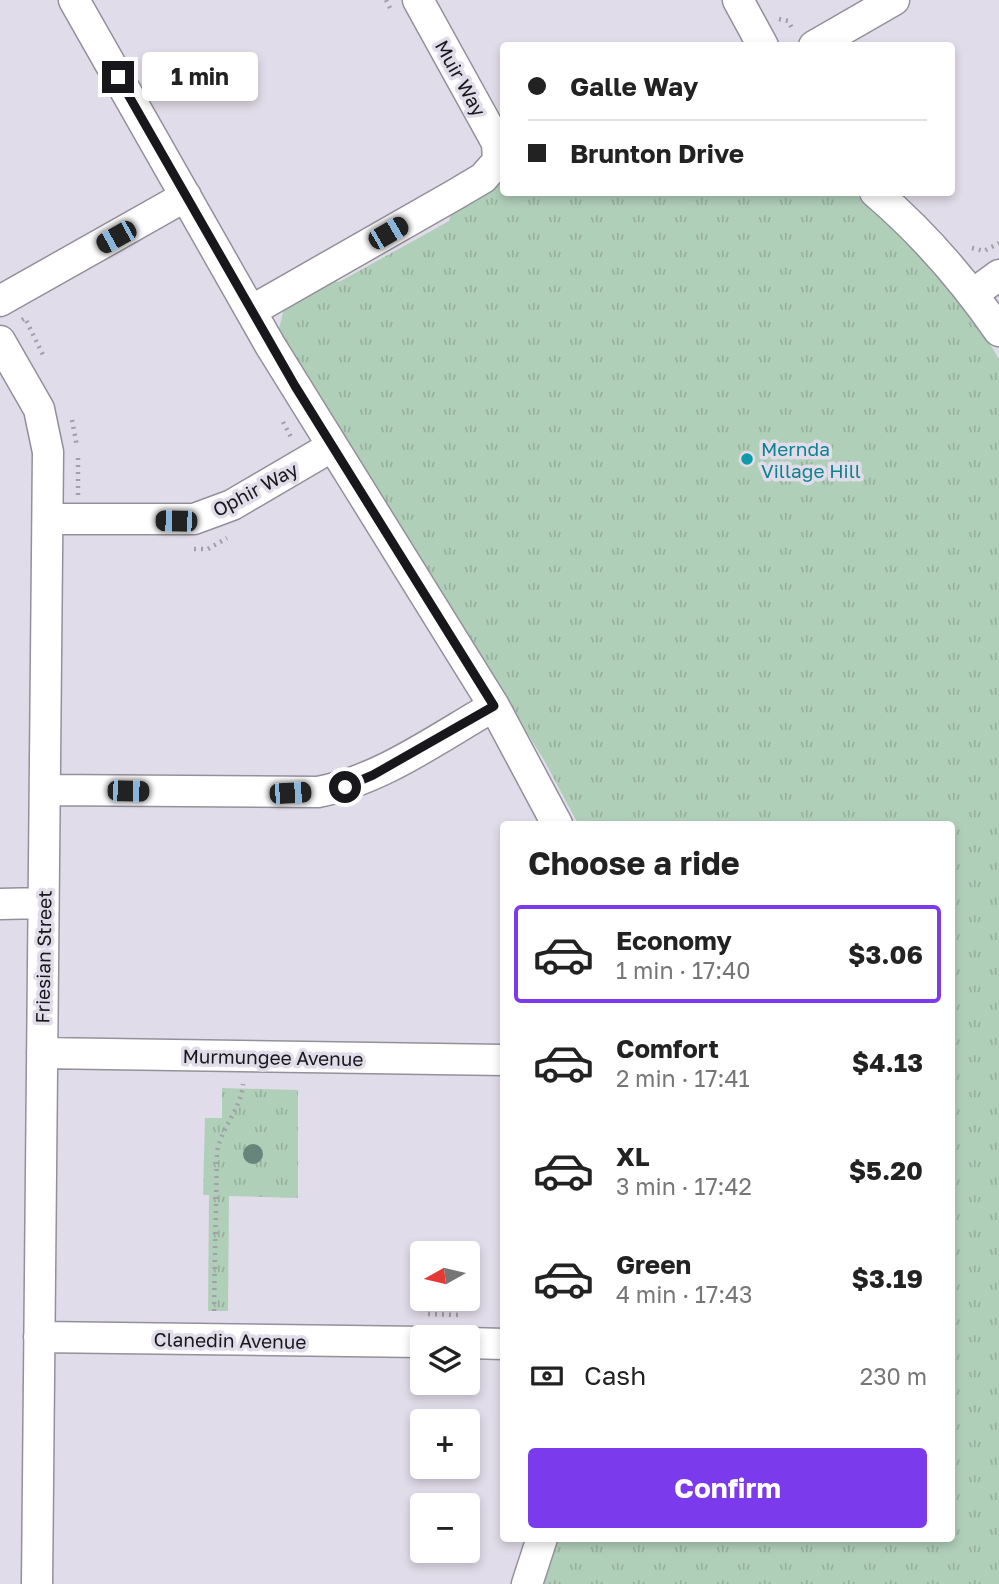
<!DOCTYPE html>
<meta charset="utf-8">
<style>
body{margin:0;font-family:"Golos Text",sans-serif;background:#f6f6f6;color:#222;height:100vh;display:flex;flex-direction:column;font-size:26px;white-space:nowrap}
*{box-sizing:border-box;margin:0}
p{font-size:23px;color:#767676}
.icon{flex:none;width:38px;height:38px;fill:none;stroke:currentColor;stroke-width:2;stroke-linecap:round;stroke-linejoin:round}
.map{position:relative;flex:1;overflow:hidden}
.drawer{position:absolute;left:500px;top:821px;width:455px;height:721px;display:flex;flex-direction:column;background:#fff;border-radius:7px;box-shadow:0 4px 10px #0003}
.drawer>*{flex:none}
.hud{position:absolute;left:500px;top:42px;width:455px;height:154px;border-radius:7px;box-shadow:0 4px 10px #0003;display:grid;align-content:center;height:154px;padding:0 28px;background:#fff}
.needle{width:46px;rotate:262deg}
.tools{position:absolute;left:410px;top:1241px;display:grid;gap:14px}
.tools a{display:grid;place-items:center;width:70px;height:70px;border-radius:7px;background:#fff;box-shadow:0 4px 10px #0003;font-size:35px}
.end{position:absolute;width:32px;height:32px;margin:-16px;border:9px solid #18171b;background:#fff;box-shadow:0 0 0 4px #fff}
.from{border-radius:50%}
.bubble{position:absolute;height:49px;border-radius:7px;background:#fff;box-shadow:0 4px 10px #0003;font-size:23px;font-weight:700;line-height:49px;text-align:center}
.car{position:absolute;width:21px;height:42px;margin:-21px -10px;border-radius:9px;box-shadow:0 0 5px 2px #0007;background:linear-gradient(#222 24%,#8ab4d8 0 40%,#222 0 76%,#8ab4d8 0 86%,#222 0)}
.hud b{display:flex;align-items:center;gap:24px;height:66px;font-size:26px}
.hud b+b{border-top:2px solid #e0e0e0}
.hud i{width:18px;height:18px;background:#222}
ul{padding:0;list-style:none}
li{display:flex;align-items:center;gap:21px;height:98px;margin:0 14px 10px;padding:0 14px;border:4px solid transparent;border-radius:7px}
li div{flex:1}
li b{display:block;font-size:26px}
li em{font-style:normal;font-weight:700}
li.current{border-color:#7c3aed}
li>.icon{width:63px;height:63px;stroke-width:1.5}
h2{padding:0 28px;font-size:32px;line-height:84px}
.pay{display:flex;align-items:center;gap:18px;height:77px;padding:0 28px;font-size:26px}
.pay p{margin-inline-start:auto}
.button{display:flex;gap:14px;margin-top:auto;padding:14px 28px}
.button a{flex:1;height:80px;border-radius:7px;background:#7c3aed;color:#fff;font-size:28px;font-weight:700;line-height:80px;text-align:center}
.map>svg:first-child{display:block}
.park{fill:url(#park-tufts)}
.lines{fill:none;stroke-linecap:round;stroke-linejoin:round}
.minor-casing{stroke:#94909b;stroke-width:33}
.path{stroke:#a39faa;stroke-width:4.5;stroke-dasharray:2 5;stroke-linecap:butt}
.minor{stroke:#fff;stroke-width:30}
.tree{fill:#67857a}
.route{stroke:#18171b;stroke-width:9}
.culture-dot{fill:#0f9aa8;stroke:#e1dce9;stroke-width:2.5}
.labels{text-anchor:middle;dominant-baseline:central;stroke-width:7;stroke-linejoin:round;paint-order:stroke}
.street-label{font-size:19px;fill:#18171b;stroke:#e1dce9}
.culture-label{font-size:19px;fill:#0d838f;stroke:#e1dce9;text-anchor:start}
</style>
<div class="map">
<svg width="999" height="1584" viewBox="0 0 999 1584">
<defs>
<pattern id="park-tufts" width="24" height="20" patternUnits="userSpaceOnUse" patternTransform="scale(1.75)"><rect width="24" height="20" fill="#b0cfb9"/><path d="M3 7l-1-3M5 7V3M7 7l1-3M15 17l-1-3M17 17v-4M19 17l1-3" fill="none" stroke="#97b19e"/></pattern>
</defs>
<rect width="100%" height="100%" fill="#e1dce9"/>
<!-- park -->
<path class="park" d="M 504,179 L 504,192 L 854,193 C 912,240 961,295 999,359 L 999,1584 L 542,1584 L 557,1538 L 952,1538 L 952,824 L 578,824 L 544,760 L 327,416 L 279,329 L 284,308 L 327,280 L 339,282 L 449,221 L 452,209 Z
M 222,1088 L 298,1090 L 298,1198 L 229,1196 L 228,1311 L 208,1311 L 209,1195 L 203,1195 L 205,1118 L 222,1118 Z"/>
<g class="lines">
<!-- minor casing -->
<g class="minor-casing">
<path id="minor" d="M 74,0 L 270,345 L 494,706 L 557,824
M 738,0 L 763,46
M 814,46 L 894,0
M 875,192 C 923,233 963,279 999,331
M 973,294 L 999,275
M 0,301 L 186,196
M 251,311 L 456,194 L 483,178 L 498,161 L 497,143 L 418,0
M 0,341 L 39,409 L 48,452 L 37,1584
M 49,519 L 194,519 L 232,505 L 331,447
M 45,790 L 318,792 C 381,780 438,738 494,706
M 0,904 L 43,903
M 42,1053 L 504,1060
M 39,1337 L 422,1342
M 467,1343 L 504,1344
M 527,1584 L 542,1538"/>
</g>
<!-- path -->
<path class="path" d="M 386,0 L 391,10
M 779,19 L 788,21 L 793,30
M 972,248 L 984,251 L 999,243
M 22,320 L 25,318 L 43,355
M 72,420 L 77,446
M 283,422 L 292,439
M 78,495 L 78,458
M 194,549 L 208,549 L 227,538
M 214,1311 L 217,1152 C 221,1128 241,1109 243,1084
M 428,1314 L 461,1315"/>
<!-- minor -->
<use href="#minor" class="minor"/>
</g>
<!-- trees -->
<circle class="tree" cx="253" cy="1154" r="10"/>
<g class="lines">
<!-- route -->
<path class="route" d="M 118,77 L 295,386 L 494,706 L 373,775 L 345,787"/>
</g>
<!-- markers -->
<circle class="culture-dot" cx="747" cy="459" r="7"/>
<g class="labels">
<!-- street labels -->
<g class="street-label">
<text transform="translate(461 78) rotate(61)">Muir Way</text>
<text transform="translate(255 489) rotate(-28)">Ophir Way</text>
<text transform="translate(43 957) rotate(-89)">Friesian Street</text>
<text transform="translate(273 1057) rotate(1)">Murmungee Avenue</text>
<text transform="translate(230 1340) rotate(1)">Clanedin Avenue</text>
</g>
<!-- culture labels -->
<g class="culture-label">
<text x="761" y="448">Mernda<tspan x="761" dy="22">Village Hill</tspan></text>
</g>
</g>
</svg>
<div class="tools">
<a><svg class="needle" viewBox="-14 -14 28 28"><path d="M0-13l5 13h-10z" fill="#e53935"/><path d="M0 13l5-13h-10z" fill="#767676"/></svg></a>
<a><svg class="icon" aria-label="layers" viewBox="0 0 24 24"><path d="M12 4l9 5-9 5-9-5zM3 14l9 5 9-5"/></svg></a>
<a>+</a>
<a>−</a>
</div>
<i class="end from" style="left:345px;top:787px"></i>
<i class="end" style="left:118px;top:77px"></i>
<div class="bubble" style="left:142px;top:52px;width:116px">1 min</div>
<i class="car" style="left:388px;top:233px;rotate:60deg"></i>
<i class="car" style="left:116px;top:237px;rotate:241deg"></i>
<i class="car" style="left:176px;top:521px;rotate:271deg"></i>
<i class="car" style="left:128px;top:791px;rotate:91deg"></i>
<i class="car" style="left:290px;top:793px;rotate:87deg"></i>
<div class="hud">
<b><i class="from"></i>Galle Way</b>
<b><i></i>Brunton Drive</b>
</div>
<section class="drawer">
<h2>Choose a ride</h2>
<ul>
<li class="current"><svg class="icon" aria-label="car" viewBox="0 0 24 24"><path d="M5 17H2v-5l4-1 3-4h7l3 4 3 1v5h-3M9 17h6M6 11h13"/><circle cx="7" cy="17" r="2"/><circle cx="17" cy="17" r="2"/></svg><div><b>Economy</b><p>1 min · 17:40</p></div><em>$3.06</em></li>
<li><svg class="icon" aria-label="car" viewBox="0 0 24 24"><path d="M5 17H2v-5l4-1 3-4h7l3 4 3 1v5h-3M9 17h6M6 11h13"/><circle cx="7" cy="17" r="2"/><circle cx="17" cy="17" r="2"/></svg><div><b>Comfort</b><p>2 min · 17:41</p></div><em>$4.13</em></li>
<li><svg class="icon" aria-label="car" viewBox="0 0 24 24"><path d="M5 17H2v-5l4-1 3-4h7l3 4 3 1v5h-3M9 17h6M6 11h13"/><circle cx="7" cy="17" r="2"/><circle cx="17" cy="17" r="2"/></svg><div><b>XL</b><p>3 min · 17:42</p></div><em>$5.20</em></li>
<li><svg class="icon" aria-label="car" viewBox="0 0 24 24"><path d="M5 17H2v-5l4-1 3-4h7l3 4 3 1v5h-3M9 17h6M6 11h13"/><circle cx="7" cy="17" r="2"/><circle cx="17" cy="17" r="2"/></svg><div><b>Green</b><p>4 min · 17:43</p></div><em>$3.19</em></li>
</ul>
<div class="pay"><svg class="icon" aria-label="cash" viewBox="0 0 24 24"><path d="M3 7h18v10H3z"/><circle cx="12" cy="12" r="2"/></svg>Cash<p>230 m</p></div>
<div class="button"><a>Confirm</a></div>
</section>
</div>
